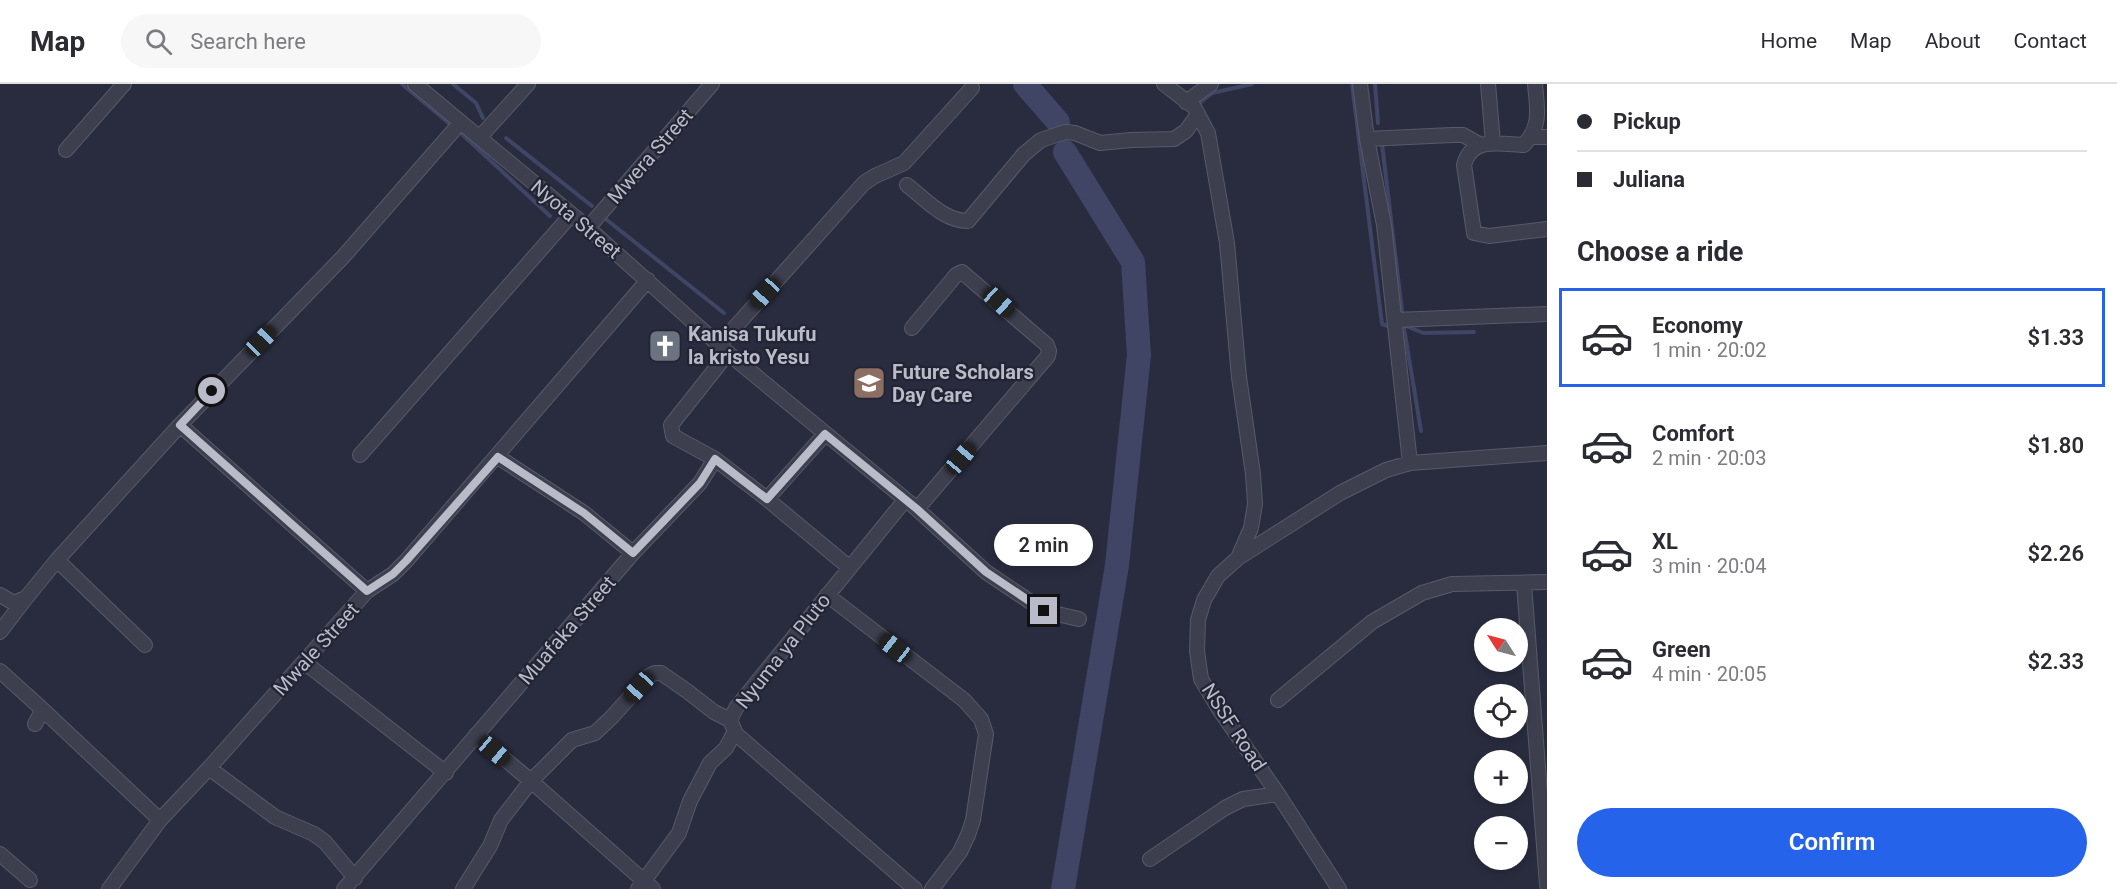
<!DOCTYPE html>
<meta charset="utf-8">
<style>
body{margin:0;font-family:Roboto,sans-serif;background:#f7f7f7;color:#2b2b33;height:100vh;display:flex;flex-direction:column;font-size:22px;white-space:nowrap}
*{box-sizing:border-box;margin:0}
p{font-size:20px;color:#7c7c81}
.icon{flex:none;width:33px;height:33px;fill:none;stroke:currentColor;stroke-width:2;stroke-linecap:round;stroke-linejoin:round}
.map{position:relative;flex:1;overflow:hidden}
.sheet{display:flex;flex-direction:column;background:#fff;width:570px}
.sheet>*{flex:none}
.guide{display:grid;align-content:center;height:132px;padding:0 30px;background:#fff}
.needle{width:39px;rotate:306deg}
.buttons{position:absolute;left:1474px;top:534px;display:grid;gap:12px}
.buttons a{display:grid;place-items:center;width:54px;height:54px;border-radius:50%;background:#fff;box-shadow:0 3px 9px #0003;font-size:30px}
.end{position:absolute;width:27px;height:27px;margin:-14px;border:8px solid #babbc9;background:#111;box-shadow:0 0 0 3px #111}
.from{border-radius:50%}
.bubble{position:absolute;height:42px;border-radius:21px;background:#fff;box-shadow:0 3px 9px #0003;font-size:20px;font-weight:600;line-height:42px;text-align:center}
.car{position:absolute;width:18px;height:36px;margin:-18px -9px;border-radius:8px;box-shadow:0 0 4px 2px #0007;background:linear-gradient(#222 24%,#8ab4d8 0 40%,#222 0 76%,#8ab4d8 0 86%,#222 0)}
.guide b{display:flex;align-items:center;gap:21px;height:57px;font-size:22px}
.guide b+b{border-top:2px solid #e1e1e2}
.guide i{width:15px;height:15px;background:#2b2b33}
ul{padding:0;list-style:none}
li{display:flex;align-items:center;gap:18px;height:99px;margin:0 12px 9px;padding:0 18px;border:3px solid transparent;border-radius:0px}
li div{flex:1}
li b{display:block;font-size:22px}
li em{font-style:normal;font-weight:600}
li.selected{border-color:#2563eb}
li>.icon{width:54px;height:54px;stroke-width:1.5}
h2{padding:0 30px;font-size:27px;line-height:72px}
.cta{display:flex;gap:12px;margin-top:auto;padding:12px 30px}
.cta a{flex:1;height:69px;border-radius:36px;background:#2563eb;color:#fff;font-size:24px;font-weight:600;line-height:69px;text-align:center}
header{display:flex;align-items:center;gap:36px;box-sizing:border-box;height:84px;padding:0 30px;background:#fff;border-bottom:2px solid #e1e1e2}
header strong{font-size:28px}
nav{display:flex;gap:33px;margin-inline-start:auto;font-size:21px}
.search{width:420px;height:54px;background:#f7f7f7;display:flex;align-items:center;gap:15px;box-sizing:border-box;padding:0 21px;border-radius:33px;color:#7c7c81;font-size:22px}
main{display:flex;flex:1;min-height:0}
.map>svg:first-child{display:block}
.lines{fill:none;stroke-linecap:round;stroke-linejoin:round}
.stream{stroke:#414565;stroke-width:4}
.river{stroke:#414565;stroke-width:24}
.minor-casing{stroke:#585a69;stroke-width:16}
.minor{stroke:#3d3f4f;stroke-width:14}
.route{stroke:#babbc9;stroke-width:8}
.labels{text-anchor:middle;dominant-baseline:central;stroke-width:4.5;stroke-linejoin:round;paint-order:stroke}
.street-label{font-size:20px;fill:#babbc9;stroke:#222434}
.poi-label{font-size:20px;font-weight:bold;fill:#babbc9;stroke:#222434;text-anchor:start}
</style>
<header>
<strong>Map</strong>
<div class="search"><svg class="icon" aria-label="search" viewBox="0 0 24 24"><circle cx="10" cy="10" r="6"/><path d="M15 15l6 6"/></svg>Search here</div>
<nav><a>Home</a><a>Map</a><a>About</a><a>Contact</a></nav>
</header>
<main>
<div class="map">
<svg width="1547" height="805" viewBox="0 0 1547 805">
<rect width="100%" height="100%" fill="#292c3e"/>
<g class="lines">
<!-- stream -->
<path class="stream" d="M 402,0 L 451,41
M 453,0 L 476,19 L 483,34
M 1352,0 L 1382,240 L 1393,244
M 1375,0 L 1378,39
M 1197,21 L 1212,9 L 1252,0
M 463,51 L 550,132
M 506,54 L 592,122
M 1382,60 L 1402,227
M 607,136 L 724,229
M 1403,238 L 1421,347
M 1404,241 L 1423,249 L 1474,248"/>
<!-- river -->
<path class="river" d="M 1025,0 L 1058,38
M 1063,805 L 1117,481 L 1139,271 L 1133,178 L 1065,68"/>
<!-- minor casing -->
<g class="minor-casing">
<path id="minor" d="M 415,0 L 588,144 L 728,269 L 917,425 L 986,488 L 1044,527 L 1079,535
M 1164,0 L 1194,23 L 1208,49 L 1227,159 L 1239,293 L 1253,390 L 1255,420 L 1251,444 L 1238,474
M 1360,0 L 1367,55 L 1384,141 L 1410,379
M 1488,0 L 1493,59
M 1535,0 C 1537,25 1542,41 1524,61 C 1501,60 1471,52 1464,81 L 1474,149 L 1489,152 L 1547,145
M 1186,18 L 1211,0
M 480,53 L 528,0
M 1531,53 L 1547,53
M 1367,55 L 1452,51 L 1463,51 L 1479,60
M 66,66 L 124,0
M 907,101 C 925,115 944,137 968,137 L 1024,70 L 1041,56 L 1065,48 L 1075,49 L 1100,59 L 1131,56 L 1174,55 L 1186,47 L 1198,30
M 588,144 L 712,0
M 1395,236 L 1547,230
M 912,244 L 956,191 L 962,188 L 1047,261 L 1049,267 L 1048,272 L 917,425
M 720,260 L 864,99 L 875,92 L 904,79 L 972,4
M 180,341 L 367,507
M 360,371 L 571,131
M 498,373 L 584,429 L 633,469
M 715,375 L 767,415 L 850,484
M 767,415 L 825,350
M 905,416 L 736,624 L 730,636 L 736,650 L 915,805
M 57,476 L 145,561
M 1524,500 L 1547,801
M 0,511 L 14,519 L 26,514 L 57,476 L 180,341 L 343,173 L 461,38
M 827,511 L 964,616 L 981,635 L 986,650 L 973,736 L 968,751 L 960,768 L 932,805
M 0,548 L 26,514
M 304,578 L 446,689
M 0,587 L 41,624 L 40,631 L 35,640
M 1278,616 L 1372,538 L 1422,509 L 1452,500 L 1547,498
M 41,624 L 160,736
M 476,651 L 531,697 L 653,805
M 209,684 L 275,733 L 314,750 L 325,758 L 355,794
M 0,770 L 30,796
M 1150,775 L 1225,724 L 1243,715 L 1278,710
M 109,805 L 160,736 L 209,684 L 367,507 L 393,490 L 406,477 L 648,196
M 344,805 L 633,469 L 700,399 L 715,375 L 673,352 L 671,341 L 728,269
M 463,805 L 490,762 L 501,736 L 531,697 L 572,656 L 595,649 L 611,634 L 649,592 L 655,589 L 661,589 L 687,607 L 714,628 L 730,636
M 638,805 L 679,749 L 690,717 L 710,679 L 726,664 L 735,647
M 1339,805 L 1278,710 L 1219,625 L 1201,595 L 1197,567 L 1198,536 L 1204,516 L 1218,492 L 1238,474 L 1340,409 L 1386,386 L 1410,379 L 1547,369"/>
</g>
<!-- minor -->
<use href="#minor" class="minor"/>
</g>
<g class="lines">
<!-- route -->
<path class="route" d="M 212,307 L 180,341 L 367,507 L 393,490 L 406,477 L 498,373 L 584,429 L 633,469 L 700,399 L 715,375 L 767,415 L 825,350 L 917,425 L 986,488 L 1044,527"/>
</g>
<!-- icons -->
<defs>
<g id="church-square" transform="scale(1.725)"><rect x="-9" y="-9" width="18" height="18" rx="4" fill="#6b7280" stroke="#222434"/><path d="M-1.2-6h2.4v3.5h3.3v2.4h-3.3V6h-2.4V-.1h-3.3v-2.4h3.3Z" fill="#fff"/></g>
<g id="university-square" transform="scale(1.725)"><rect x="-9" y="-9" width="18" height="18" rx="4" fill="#8d6e63" stroke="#222434"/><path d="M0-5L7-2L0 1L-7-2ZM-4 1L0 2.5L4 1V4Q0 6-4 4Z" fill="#fff"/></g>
</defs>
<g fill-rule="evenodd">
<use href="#church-square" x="665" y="262"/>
<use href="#university-square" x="869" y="299"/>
</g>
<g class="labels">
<!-- street labels -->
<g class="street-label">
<text transform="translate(650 72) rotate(-49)">Mwera Street</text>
<text transform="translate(576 135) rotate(40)">Nyota Street</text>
<text transform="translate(567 546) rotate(-49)">Muafaka Street</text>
<text transform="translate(316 565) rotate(-48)">Mwale Street</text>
<text transform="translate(783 567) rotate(-52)">Nyuma ya Pluto</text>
<text transform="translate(1234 643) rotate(57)">NSSF Road</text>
</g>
<!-- poi labels -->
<g class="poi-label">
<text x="688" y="250">Kanisa Tukufu<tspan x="688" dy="23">la kristo Yesu</tspan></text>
<text x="892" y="288">Future Scholars<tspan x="892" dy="23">Day Care</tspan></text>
</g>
</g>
</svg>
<div class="buttons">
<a><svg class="needle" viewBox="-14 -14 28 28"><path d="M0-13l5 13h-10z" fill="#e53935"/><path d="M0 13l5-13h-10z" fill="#7c7c81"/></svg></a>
<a><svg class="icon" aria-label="locate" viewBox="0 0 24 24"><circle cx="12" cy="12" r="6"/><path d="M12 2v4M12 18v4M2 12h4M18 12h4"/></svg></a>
<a>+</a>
<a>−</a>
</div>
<i class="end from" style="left:212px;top:307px"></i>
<i class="end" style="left:1044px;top:527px"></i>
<div class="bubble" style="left:994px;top:440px;width:99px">2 min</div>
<i class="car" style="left:765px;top:209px;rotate:222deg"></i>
<i class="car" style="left:999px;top:218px;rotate:132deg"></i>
<i class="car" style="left:261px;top:257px;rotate:44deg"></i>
<i class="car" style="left:961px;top:374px;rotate:40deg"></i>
<i class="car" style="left:895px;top:564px;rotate:308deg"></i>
<i class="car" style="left:639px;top:603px;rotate:222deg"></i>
<i class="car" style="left:494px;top:667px;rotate:130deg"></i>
</div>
<section class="sheet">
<div class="guide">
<b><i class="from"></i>Pickup</b>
<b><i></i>Juliana</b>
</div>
<h2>Choose a ride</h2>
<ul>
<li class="selected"><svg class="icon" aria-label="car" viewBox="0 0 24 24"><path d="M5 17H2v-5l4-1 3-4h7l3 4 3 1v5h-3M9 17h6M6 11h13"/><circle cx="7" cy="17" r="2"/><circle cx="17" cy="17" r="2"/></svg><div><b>Economy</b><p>1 min · 20:02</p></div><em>$1.33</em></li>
<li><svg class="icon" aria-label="car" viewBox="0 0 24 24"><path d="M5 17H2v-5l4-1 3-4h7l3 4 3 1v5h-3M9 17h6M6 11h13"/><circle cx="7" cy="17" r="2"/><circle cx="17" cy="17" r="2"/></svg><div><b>Comfort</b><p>2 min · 20:03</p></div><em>$1.80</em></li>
<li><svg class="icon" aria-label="car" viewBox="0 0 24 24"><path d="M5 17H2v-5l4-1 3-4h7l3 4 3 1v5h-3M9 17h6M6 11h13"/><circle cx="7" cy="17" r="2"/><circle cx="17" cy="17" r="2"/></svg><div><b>XL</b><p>3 min · 20:04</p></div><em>$2.26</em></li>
<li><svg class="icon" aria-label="car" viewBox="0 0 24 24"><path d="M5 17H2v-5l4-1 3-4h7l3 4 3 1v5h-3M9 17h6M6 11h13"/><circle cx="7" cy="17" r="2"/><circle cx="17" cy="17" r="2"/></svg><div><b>Green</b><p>4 min · 20:05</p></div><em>$2.33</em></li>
</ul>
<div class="cta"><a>Confirm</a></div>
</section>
</main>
